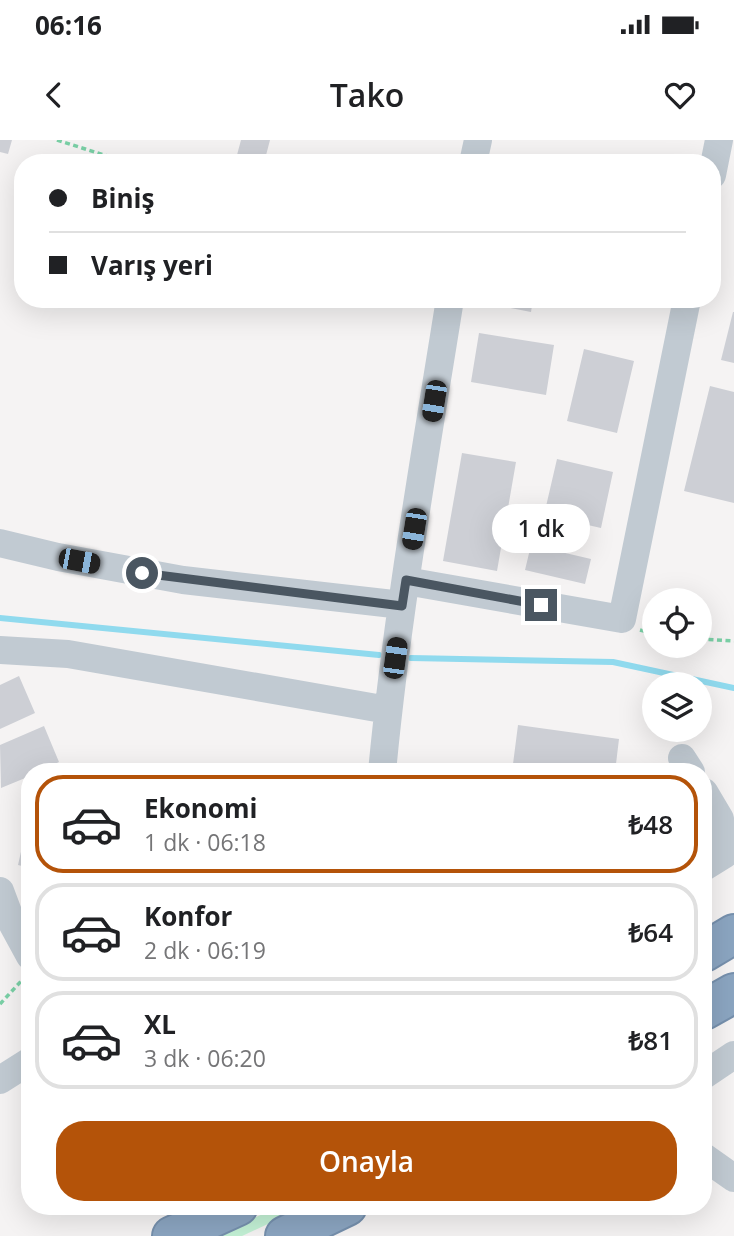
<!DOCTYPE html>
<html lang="tr">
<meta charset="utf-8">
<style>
body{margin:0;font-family:"Open Sans",sans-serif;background:#f6f6f6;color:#202124;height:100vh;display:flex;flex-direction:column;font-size:26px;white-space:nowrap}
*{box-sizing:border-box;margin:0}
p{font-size:23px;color:#757577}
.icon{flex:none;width:38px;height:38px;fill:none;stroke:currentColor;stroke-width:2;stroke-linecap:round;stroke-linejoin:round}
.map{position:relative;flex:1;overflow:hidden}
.sheet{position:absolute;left:21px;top:623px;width:691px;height:452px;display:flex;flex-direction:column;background:#fff;border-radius:28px;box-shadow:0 7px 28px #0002}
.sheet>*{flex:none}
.guide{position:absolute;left:14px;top:14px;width:707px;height:154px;border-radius:28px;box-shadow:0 7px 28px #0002;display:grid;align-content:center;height:154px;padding:0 35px;background:#fff}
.fabs{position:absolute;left:642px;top:448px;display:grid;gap:14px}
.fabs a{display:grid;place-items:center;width:70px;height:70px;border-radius:50%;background:#fff;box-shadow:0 7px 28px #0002;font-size:35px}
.end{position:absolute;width:32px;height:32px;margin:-16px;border:9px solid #4a5661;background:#fff;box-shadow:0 0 0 4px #fff}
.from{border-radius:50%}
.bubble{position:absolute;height:49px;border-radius:24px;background:#fff;box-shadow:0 7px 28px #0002;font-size:23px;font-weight:600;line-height:49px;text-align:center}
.car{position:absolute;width:21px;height:42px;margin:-21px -10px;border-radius:9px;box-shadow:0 0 5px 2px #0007;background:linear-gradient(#222 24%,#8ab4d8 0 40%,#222 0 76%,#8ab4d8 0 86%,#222 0)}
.guide b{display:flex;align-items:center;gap:24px;height:66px;font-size:26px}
.guide b+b{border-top:2px solid #e0e0e0}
.guide i{width:18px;height:18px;background:#202124}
ul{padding:12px 0 0;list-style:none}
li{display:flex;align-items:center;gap:21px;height:98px;margin:0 14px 10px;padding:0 21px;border:4px solid #e0e0e0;border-radius:28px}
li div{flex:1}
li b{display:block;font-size:26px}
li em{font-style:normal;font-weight:600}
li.on{border-color:#b45309}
li>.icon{width:63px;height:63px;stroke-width:1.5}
.cta{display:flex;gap:14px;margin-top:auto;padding:14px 35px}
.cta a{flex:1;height:80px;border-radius:28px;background:#b45309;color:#fff;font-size:28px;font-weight:600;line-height:80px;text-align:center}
.status{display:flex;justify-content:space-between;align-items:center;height:49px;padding:0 35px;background:#fff;direction:ltr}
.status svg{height:19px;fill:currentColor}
header{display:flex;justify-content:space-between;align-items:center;height:91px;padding:0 35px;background:#fff;font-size:32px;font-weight:600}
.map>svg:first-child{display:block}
.green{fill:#c3f1d5}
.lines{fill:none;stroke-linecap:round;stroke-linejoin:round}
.stream{stroke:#90daee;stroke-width:6}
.building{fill:#cdcfd5}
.highway-casing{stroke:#7690ad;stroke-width:42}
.path{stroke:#7ad0a6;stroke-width:3.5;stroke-dasharray:5 3.5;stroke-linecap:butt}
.minor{stroke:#c1cad2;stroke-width:28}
.highway{stroke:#8ba5c1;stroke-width:38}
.route{stroke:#4a5661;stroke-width:9}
</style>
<div class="status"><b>06:16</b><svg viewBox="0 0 49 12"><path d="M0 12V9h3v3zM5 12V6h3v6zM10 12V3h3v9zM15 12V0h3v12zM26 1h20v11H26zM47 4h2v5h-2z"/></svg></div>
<header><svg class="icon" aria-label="back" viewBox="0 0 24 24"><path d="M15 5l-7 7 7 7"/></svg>Tako<svg class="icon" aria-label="heart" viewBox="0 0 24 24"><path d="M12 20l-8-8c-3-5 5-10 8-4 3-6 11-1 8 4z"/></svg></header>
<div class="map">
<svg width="734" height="1096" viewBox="0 0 734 1096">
<rect width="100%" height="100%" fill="#f5f3f3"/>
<!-- green -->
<path class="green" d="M 280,1066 L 306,1066 L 242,1096 L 215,1096 Z"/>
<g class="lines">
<!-- stream -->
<path class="stream" d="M 0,478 L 379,515
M 411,518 L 613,522 L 734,548"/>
</g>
<!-- building -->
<path class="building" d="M 0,0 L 12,0 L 8,14 L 0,12 Z
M 241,0 L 270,0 L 264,23 L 237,15 Z
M 479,159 L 533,159 L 531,172 L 479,162 Z
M 733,172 L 734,172 L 734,223 L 721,220 Z
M 479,193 L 554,205 L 546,255 L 471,242 Z
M 584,209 L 634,221 L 617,293 L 567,281 Z
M 710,246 L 734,252 L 734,363 L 684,351 Z
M 462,313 L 516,322 L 497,431 L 443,421 Z
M 557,319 L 613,332 L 601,388 L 544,375 Z
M 531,405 L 591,419 L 585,444 L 525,430 Z
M 19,536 L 35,573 L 0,589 L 0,545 Z
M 518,585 L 619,599 L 615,632 L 569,632 L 513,624 Z
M 44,586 L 59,622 L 38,632 L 30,632 L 30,636 L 1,648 L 0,605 Z
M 29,676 L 30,676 L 30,728 L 18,725 Z"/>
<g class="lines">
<!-- highway casing -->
<g class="highway-casing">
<path id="highway" d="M 704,812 L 734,794
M 704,870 L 734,853
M 172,1096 L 238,1066
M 285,1096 L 347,1066"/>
</g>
<!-- path -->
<path class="path" d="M 57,0 L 129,23
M 361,23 L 451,18
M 640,490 L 654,494
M 700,499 L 734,501
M 0,864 L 24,838"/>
<!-- minor -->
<path class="minor" d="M 473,23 L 478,0
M 712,35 L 719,0
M 0,403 L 58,417 L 183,440 L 402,465
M 406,441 L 622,479 L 687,159
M 0,510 L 68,514 L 388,570
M 682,618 L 691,632
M 382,632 C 397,473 425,316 450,159
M 704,652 L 720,679 L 725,714 L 704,727
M 0,751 L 12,783 L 30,816
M 704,935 L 734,915
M 0,940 L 30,921
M 704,1017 L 734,1038"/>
<!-- highway -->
<use href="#highway" class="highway"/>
</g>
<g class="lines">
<!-- route -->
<path class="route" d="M 142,433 L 402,466 L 406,440 L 541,465"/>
</g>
</svg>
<div class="fabs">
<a><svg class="icon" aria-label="locate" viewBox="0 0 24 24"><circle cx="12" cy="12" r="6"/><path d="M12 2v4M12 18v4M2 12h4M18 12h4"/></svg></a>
<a><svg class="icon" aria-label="layers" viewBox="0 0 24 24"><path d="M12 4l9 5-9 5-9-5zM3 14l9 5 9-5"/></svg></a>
</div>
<i class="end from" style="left:142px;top:433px"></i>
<i class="end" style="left:541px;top:465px"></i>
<div class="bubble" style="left:492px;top:364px;width:98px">1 dk</div>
<i class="car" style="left:434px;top:261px;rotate:189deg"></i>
<i class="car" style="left:414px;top:389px;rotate:189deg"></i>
<i class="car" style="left:79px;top:421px;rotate:101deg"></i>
<i class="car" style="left:395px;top:518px;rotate:8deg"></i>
<div class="guide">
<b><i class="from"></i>Biniş</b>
<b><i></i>Varış yeri</b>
</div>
<section class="sheet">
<ul>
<li class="on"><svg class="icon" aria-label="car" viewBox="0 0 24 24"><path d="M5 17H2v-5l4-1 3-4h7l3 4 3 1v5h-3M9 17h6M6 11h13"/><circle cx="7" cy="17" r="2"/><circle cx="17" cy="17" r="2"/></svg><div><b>Ekonomi</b><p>1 dk · 06:18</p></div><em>₺48</em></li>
<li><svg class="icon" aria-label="car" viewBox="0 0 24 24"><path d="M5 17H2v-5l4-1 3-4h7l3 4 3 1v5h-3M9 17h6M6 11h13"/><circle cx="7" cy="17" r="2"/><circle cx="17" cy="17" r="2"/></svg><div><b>Konfor</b><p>2 dk · 06:19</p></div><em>₺64</em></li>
<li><svg class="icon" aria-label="car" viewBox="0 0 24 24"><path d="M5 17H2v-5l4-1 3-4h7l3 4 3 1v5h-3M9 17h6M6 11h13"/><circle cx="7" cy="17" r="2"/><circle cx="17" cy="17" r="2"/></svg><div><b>XL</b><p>3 dk · 06:20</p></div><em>₺81</em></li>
</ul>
<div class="cta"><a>Onayla</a></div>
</section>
</div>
